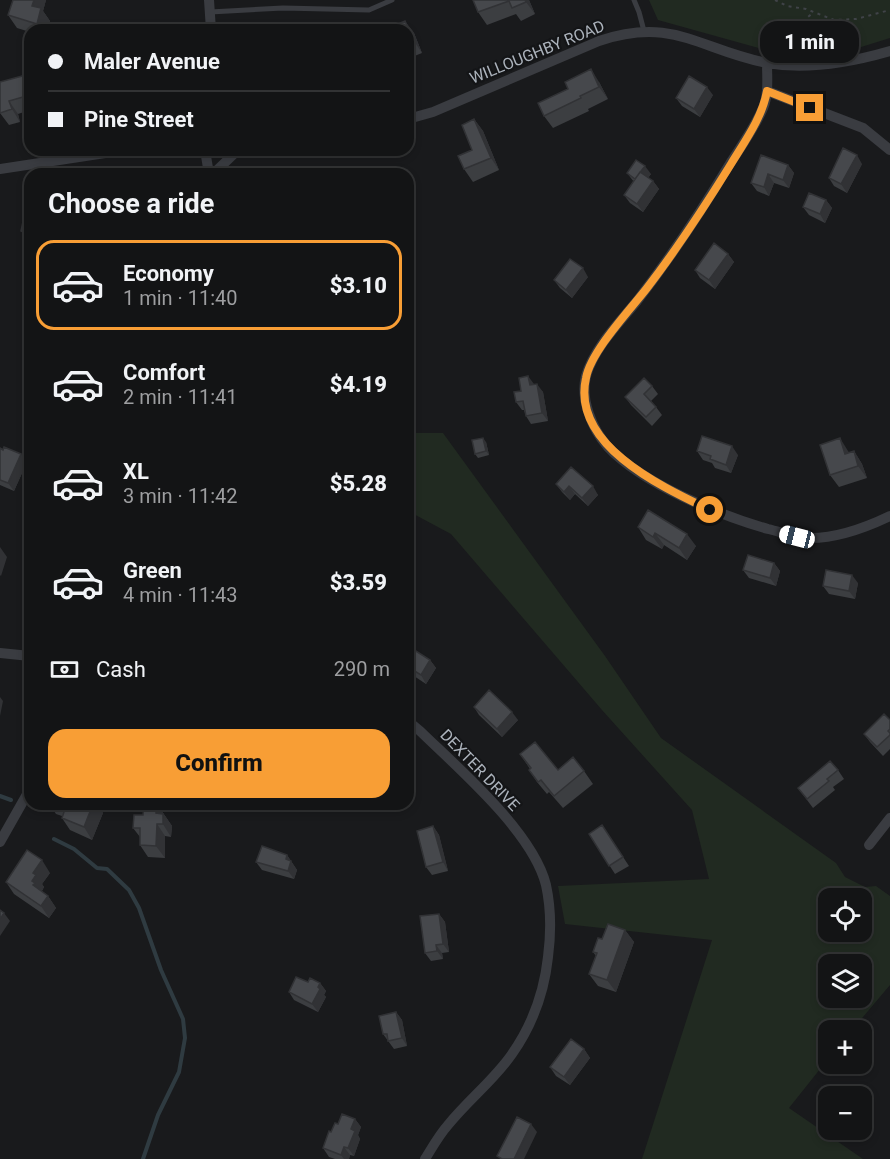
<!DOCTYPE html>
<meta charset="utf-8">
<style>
body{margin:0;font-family:Roboto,sans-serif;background:#202122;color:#f1f3f6;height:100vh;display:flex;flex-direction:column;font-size:22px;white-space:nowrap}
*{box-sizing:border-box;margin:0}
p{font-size:20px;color:#9d9ea0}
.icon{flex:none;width:33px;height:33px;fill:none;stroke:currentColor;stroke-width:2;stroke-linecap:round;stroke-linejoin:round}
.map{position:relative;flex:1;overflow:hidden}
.details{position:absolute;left:24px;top:168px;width:390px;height:642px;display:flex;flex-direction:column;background:#131415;border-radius:18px;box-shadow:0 3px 9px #0003,0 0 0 2px #323334}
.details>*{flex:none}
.top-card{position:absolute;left:24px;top:24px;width:390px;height:132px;border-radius:18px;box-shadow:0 3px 9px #0003,0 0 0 2px #323334;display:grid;align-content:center;height:132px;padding:0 24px;background:#131415}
.fabs{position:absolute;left:818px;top:888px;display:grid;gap:12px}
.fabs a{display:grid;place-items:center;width:54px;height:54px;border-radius:12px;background:#131415;box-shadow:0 3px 9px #0003,0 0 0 2px #323334;font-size:30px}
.end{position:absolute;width:27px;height:27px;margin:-14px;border:8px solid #f89e35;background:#111;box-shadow:0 0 0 3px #111}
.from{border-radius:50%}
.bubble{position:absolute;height:42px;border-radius:18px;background:#131415;box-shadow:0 3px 9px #0003,0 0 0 2px #323334;font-size:20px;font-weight:800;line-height:42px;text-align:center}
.car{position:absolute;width:18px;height:36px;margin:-18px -9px;border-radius:8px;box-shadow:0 0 4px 2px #0007;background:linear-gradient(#fff 24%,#345 0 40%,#fff 0 76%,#345 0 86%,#fff 0)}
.top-card b{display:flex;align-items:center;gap:21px;height:57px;font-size:22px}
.top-card b+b{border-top:2px solid #323334}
.top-card i{width:15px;height:15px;background:#f1f3f6}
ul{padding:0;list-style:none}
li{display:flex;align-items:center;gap:18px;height:90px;margin:0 12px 9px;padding:0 12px;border:3px solid transparent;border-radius:18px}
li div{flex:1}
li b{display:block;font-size:22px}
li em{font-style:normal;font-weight:800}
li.selected{border-color:#f89e35}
li>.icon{width:54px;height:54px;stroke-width:1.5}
h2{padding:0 24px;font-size:27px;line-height:72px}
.pay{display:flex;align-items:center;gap:15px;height:66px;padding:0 24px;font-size:22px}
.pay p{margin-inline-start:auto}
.button{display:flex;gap:12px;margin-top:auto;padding:12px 24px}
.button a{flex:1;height:69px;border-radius:18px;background:#f89e35;color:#111;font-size:24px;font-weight:800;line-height:69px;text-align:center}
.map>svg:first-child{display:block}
.park{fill:#212a21;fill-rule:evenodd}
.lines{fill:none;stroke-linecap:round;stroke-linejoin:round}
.stream{stroke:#2f3b41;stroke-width:4}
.path{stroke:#404348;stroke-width:2;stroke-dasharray:3 4.5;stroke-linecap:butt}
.service{stroke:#3a3c41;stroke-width:5}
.minor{stroke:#3a3c41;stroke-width:10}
.wall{fill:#3c3e41}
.shaded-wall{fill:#313235}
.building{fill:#46484c;stroke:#313235;stroke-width:1.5}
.route{stroke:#f89e35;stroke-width:8}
.labels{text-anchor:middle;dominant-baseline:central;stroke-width:4.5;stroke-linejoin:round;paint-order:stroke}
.street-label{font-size:16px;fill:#acb3bc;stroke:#141517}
</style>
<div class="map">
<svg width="890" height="1159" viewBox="0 0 890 1159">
<rect width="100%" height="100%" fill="#191a1c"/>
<!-- park -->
<path class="park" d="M 649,0 L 890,0 L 890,38 L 858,48 L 791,57 L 658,20 Z
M 408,433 L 443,433 L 605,656 L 661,738 L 836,863 L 845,877 L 865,887 L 876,886 L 890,896 L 890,985 L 852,1030 L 828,1030 L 828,1059 L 789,1108 L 863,1159 L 642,1159 L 712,940 L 565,924 L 558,886 L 709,879 L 692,810 L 602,710 L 451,534 L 408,511 ZM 828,898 L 861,898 L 861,932 L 828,932 ZM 828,964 L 861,964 L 861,998 L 828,998 Z"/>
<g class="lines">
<!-- stream -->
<path class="stream" d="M 0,796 L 11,800
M 54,839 L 74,849 L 97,868 L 107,869 L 129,890 L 139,908 L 161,970 L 183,1019 L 185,1038 L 179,1072 L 158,1115 L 143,1159"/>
<!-- path -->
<path class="path" d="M 775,0 L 787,6 L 806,9 L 834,20 L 856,19 L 890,10
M 781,52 L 800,23 L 813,13"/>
<!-- service -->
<path class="service" d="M 634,0 L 639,12 L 644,31
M 210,12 L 283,8 L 369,10 L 392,0"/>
<!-- minor -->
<path class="minor" d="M 209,0 L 211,30
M 767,63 C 767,77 769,94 763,108 C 755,127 742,145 731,162 C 702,210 671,257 637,301 C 619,323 594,348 586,376 C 580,399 592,429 608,447 C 643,484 719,515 768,529 C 781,532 794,537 807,538 C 836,539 865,528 890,516
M 767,91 L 863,128 L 890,150
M 408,119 L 433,112 L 599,41 C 674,16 700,50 767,63 C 807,70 852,62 890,51
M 205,150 L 209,174
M 0,169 L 125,150
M 213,174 L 238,150
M 0,653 L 30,656
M 408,721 L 420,731 C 458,768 533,832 546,885 C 551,908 551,934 548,957 C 544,994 533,1024 512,1054 C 494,1080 468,1100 448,1125 C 439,1135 432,1148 425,1159
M 0,842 L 30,789
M 869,845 L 890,818"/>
</g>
<!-- wall -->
<path class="wall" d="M 13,0 L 46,0 L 43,11 L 50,21 L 47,30 L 30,30 L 30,32 L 17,28 L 8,15 Z
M 473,0 L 529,0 L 535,14 L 521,21 L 516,14 L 487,25 L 478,12 Z
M 408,30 L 414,33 L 422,53 L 412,57 L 412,59 L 408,61 Z
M 26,75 L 30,81 L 30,110 L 18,114 L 20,122 L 9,125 L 0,113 Z
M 599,82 L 608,99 L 588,109 L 589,111 L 553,128 L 544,116 Z
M 713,95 L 700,117 L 682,106 L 676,98 Z
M 474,119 L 483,131 L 499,170 L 473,182 L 464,169 L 472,150 Z
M 862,164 L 847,193 L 834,186 L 829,178 Z
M 788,165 L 794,173 L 789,188 L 774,183 L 769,196 L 757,191 L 751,183 Z
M 627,173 L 651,174 L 648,178 L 653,181 L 659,189 L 643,212 L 630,203 L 624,195 L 634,182 Z
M 826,200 L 832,208 L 825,223 L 809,215 L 803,207 Z
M 30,204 L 30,240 L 27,239 L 21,231 Z
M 728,254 L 734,262 L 715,289 L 700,278 L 695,270 Z
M 588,277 L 572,298 L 560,288 L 554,280 Z
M 534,384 L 543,392 L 548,421 L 531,424 L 526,416 L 524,410 L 522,410 L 516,402 L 521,391 Z
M 652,386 L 658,394 L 651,401 L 656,407 L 662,415 L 652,426 L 631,405 L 625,397 Z
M 486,442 L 489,455 L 478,458 L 475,454 Z
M 0,448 L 21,454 L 27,462 L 14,491 L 0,485 Z
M 697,451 L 738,455 L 731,473 L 715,468 L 712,463 L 703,460 Z
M 848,451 L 849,453 L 854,451 L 862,464 L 867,478 L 839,487 L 830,475 Z
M 571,467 L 598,495 L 588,506 L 575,494 L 570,500 L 562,492 L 556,484 Z
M 638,527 L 696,546 L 687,560 L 664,545 L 662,549 L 646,540 Z
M 774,563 L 780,571 L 776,586 L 749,578 L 743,570 Z
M 858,583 L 855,599 L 829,594 L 823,586 Z
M 408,646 L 430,660 L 436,668 L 426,684 L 408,672 Z
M 474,707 L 518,720 L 502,737 L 479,715 Z
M 890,720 L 890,749 L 883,756 L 870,742 L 864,734 Z
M 520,754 L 558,770 L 584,771 L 593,784 L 563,808 L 549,792 L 547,794 L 537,782 L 529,770 L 530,769 Z
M 838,770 L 844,779 L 833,787 L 835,790 L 813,808 L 798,788 Z
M 49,804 L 97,804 L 103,813 L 92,840 L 70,830 L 62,818 L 62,816 L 56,814 Z
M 144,804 L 157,804 L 172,826 L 171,837 L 165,836 L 165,858 L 148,857 L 140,845 L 140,837 L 133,828 L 143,815 Z
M 602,825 L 629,866 L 615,874 L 589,834 Z
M 433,826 L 439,835 L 448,871 L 432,875 L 426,867 Z
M 287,855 L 297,870 L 294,879 L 262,870 L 256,862 Z
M 50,873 L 42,884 L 44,887 L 42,891 L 48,896 L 56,908 L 49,918 L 14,894 L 6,882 Z
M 439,914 L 445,922 L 449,952 L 442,953 L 443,959 L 431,961 L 425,953 Z
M 625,930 L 634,942 L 616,992 L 598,986 L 589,974 L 596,956 L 593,952 L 602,939 Z
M 308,982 L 320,983 L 326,991 L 324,995 L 326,997 L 318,1012 L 294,1000 L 289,992 Z
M 396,1012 L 402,1020 L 407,1046 L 394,1049 L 383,1034 Z
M 584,1049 L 590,1058 L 570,1085 L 556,1076 L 550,1067 Z
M 355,1119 L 361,1127 L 358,1135 L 360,1139 L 354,1156 L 350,1155 L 349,1159 L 335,1159 L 329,1157 L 323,1148 L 331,1132 L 338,1124 Z"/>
<!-- shaded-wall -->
<path class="shaded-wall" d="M 34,0 L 46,0 L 43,11 L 50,21 L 47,30 L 41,30 L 37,24 L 32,6 Z
M 525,0 L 529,0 L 535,14 L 526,2 Z
M 405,21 L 414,33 L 422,53 L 414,41 Z
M 591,69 L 599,82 L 608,99 L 599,87 Z
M 26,75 L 30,81 L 30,91 Z
M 707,87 L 713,95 L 700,117 L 694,109 Z
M 9,101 L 18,114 L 20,122 L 12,109 Z
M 474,119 L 483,131 L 499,170 L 491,158 Z
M 857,155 L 862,164 L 847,193 L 841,184 Z
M 788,165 L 794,173 L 789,188 L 783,180 Z
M 645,166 L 651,174 L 641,187 L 635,179 Z
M 768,174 L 774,183 L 769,196 L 764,187 Z
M 653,181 L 659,189 L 643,212 L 637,204 Z
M 826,200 L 832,208 L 825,223 L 820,214 Z
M 728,254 L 734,262 L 715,289 L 709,280 Z
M 583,268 L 588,277 L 572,298 L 566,290 Z
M 528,376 L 534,384 L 530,385 Z
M 537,384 L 543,392 L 548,421 L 542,413 Z
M 483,438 L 486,442 L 489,455 L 486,451 Z
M 840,438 L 848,451 L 853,466 L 845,454 Z
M 732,446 L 738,455 L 731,473 L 726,465 Z
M 854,451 L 862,464 L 867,478 L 858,466 Z
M 21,454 L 27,462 L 14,491 L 8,483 Z
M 569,486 L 575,494 L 570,500 L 564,492 Z
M 593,486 L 598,495 L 588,506 L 582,498 Z
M 655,533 L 664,545 L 662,549 L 653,537 Z
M 687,534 L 696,546 L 687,560 L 679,548 Z
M 0,547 L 7,557 L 1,576 L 0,575 Z
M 774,563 L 780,571 L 776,586 L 770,578 Z
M 852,575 L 858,583 L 855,599 L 849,591 Z
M 430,660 L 436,668 L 426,684 L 421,675 Z
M 0,697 L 3,701 L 0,716 Z
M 512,712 L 518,720 L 502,737 L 497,729 Z
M 93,804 L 97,804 L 103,813 L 92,840 L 84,827 Z
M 156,804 L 157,804 L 172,826 L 171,837 L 156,813 Z
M 157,824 L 165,836 L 165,858 L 156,846 Z
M 433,826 L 439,835 L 448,871 L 443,862 Z
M 287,855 L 297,870 L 294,879 L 288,871 L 286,859 Z
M 42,860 L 50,873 L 42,884 L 44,887 L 41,892 L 33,885 L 32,881 L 33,873 Z
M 48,896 L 56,908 L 49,918 L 41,906 Z
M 4,913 L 10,921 L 0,936 L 0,919 Z
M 439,914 L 445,922 L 449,952 L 443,944 Z
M 625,930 L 634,942 L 616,992 L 607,980 Z
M 436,945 L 442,953 L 443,959 L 437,951 Z
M 320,983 L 326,991 L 324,995 L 326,997 L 318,1012 L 312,1004 Z
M 396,1012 L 402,1020 L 407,1046 L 402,1038 Z
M 584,1049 L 590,1058 L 570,1085 L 564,1077 Z
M 355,1119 L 361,1127 L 358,1135 L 360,1139 L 354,1156 L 348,1148 L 351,1129 Z
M 531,1124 L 537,1132 L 524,1159 L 514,1159 Z
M 344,1147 L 350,1155 L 349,1159 L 344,1159 L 341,1155 Z"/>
<!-- building -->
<path class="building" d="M 13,0 L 34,0 L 32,6 L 41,8 L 37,24 L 8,15 Z
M 473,0 L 525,0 L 526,2 L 512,8 L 509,1 L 478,12 Z
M 405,21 L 414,41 L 408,43 L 408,30 L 384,30 Z
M 591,69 L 599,87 L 580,96 L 581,98 L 544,116 L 538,103 L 568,89 L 565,82 Z
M 26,75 L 30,91 L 30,95 L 9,101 L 12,109 L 0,113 L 0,82 Z
M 689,76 L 707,87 L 694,109 L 676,98 Z
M 474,119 L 491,158 L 464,169 L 458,156 L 472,150 L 462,125 Z
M 843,148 L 857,155 L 841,184 L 829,178 Z
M 761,155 L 788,165 L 783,180 L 768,174 L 764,187 L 751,183 Z
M 636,160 L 645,166 L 635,179 L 627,173 Z
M 640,172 L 653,181 L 637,204 L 624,195 Z
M 809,193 L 826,200 L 820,214 L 803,207 Z
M 27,203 L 30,204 L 30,233 L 21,231 Z
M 714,243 L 728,254 L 709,280 L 695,270 Z
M 570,259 L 583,268 L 566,290 L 554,280 Z
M 30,340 L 30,373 L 28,372 L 29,370 L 27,369 Z
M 528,376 L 530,385 L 537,384 L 542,413 L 526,416 L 523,401 L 516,402 L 514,392 L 521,391 L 519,378 Z
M 644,378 L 652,386 L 644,394 L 656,407 L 646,417 L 625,397 Z
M 702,436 L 732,446 L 726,465 L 710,459 L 711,456 L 697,451 Z
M 483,438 L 486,451 L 475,454 L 472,440 Z
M 840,438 L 845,454 L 854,451 L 858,466 L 830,475 L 820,445 Z
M 4,447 L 21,454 L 8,483 L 0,480 L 0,448 L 3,450 Z
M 571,467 L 593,486 L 582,498 L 569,486 L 564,492 L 556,484 Z
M 648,510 L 687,534 L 679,548 L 655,533 L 653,537 L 638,527 Z
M 748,555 L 774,563 L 770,578 L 743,570 Z
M 826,570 L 852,575 L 849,591 L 823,586 Z
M 408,646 L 430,660 L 421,675 L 408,667 Z
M 489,690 L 512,712 L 497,729 L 474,707 Z
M 884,714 L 890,720 L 890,729 L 888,731 L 890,733 L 890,735 L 877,747 L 864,734 Z
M 535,742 L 558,770 L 573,757 L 584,771 L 554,796 L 541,780 L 538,782 L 529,770 L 531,768 L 520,754 Z
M 830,761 L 838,770 L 827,779 L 829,781 L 807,799 L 798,788 Z
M 53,804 L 93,804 L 84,827 L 62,818 L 65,809 Z
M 144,804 L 156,804 L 156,813 L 163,814 L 163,824 L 157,824 L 156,846 L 140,845 L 140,828 L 133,828 L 134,815 L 143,815 Z
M 602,825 L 623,857 L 609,866 L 589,834 Z
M 433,826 L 443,862 L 426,867 L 417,831 Z
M 262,846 L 287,855 L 286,859 L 291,861 L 288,871 L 256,862 Z
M 27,850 L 42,860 L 33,873 L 36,875 L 32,881 L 35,883 L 33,885 L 48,896 L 41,906 L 6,882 Z
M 0,910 L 4,913 L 0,919 Z
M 439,914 L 443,944 L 436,945 L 437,951 L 425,953 L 420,916 Z
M 608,924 L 625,930 L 607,980 L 589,974 L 597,953 L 593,952 L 598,938 L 602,939 Z
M 296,977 L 308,982 L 310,978 L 320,983 L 318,987 L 320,989 L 312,1004 L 289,992 Z
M 396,1012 L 402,1038 L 388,1041 L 387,1034 L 383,1034 L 379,1016 Z
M 571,1039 L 584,1049 L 564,1077 L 550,1067 Z
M 342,1114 L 355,1119 L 351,1129 L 355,1131 L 348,1148 L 344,1147 L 341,1155 L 323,1148 L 329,1131 L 331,1132 L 335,1123 L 338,1124 Z
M 517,1117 L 531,1124 L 514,1159 L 502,1159 L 497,1156 Z"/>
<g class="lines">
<!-- route -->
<path class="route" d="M 710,510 C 662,487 571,445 586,378 C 591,351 630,310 647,288 C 677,249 705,206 731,164 C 745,141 762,118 767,91 L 810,108"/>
</g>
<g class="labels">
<!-- street labels -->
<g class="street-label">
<text transform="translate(537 52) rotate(-22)">WILLOUGHBY ROAD</text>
<text transform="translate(480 770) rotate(46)">DEXTER DRIVE</text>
</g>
</g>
</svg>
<div class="fabs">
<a><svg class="icon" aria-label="locate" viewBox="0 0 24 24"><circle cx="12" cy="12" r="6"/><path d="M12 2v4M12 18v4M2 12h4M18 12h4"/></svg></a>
<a><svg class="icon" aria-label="layers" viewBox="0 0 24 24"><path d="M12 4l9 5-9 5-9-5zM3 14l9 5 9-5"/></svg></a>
<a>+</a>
<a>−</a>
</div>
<i class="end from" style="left:710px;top:510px"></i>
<i class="end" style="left:810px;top:108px"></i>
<div class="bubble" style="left:760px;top:21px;width:99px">1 min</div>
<i class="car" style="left:797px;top:537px;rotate:284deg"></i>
<div class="top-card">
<b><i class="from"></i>Maler Avenue</b>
<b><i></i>Pine Street</b>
</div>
<section class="details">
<h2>Choose a ride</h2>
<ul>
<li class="selected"><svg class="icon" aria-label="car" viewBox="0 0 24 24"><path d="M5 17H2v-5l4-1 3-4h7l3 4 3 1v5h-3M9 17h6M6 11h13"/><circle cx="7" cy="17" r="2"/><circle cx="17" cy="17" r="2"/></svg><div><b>Economy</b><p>1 min · 11:40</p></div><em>$3.10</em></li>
<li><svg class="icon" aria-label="car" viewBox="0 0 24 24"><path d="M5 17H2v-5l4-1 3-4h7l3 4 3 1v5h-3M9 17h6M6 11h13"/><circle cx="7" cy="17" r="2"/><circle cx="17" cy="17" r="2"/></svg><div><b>Comfort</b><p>2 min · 11:41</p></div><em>$4.19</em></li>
<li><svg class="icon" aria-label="car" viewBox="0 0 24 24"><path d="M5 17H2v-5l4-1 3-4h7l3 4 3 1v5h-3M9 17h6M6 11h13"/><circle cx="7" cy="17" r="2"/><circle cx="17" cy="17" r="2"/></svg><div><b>XL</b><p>3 min · 11:42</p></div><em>$5.28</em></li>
<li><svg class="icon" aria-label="car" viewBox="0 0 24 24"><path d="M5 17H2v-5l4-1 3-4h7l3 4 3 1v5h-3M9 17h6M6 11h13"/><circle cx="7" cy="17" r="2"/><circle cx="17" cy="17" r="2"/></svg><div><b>Green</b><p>4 min · 11:43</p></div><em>$3.59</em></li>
</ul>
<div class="pay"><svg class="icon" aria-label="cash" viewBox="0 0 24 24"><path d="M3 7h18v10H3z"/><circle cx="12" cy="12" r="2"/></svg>Cash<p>290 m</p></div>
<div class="button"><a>Confirm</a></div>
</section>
</div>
